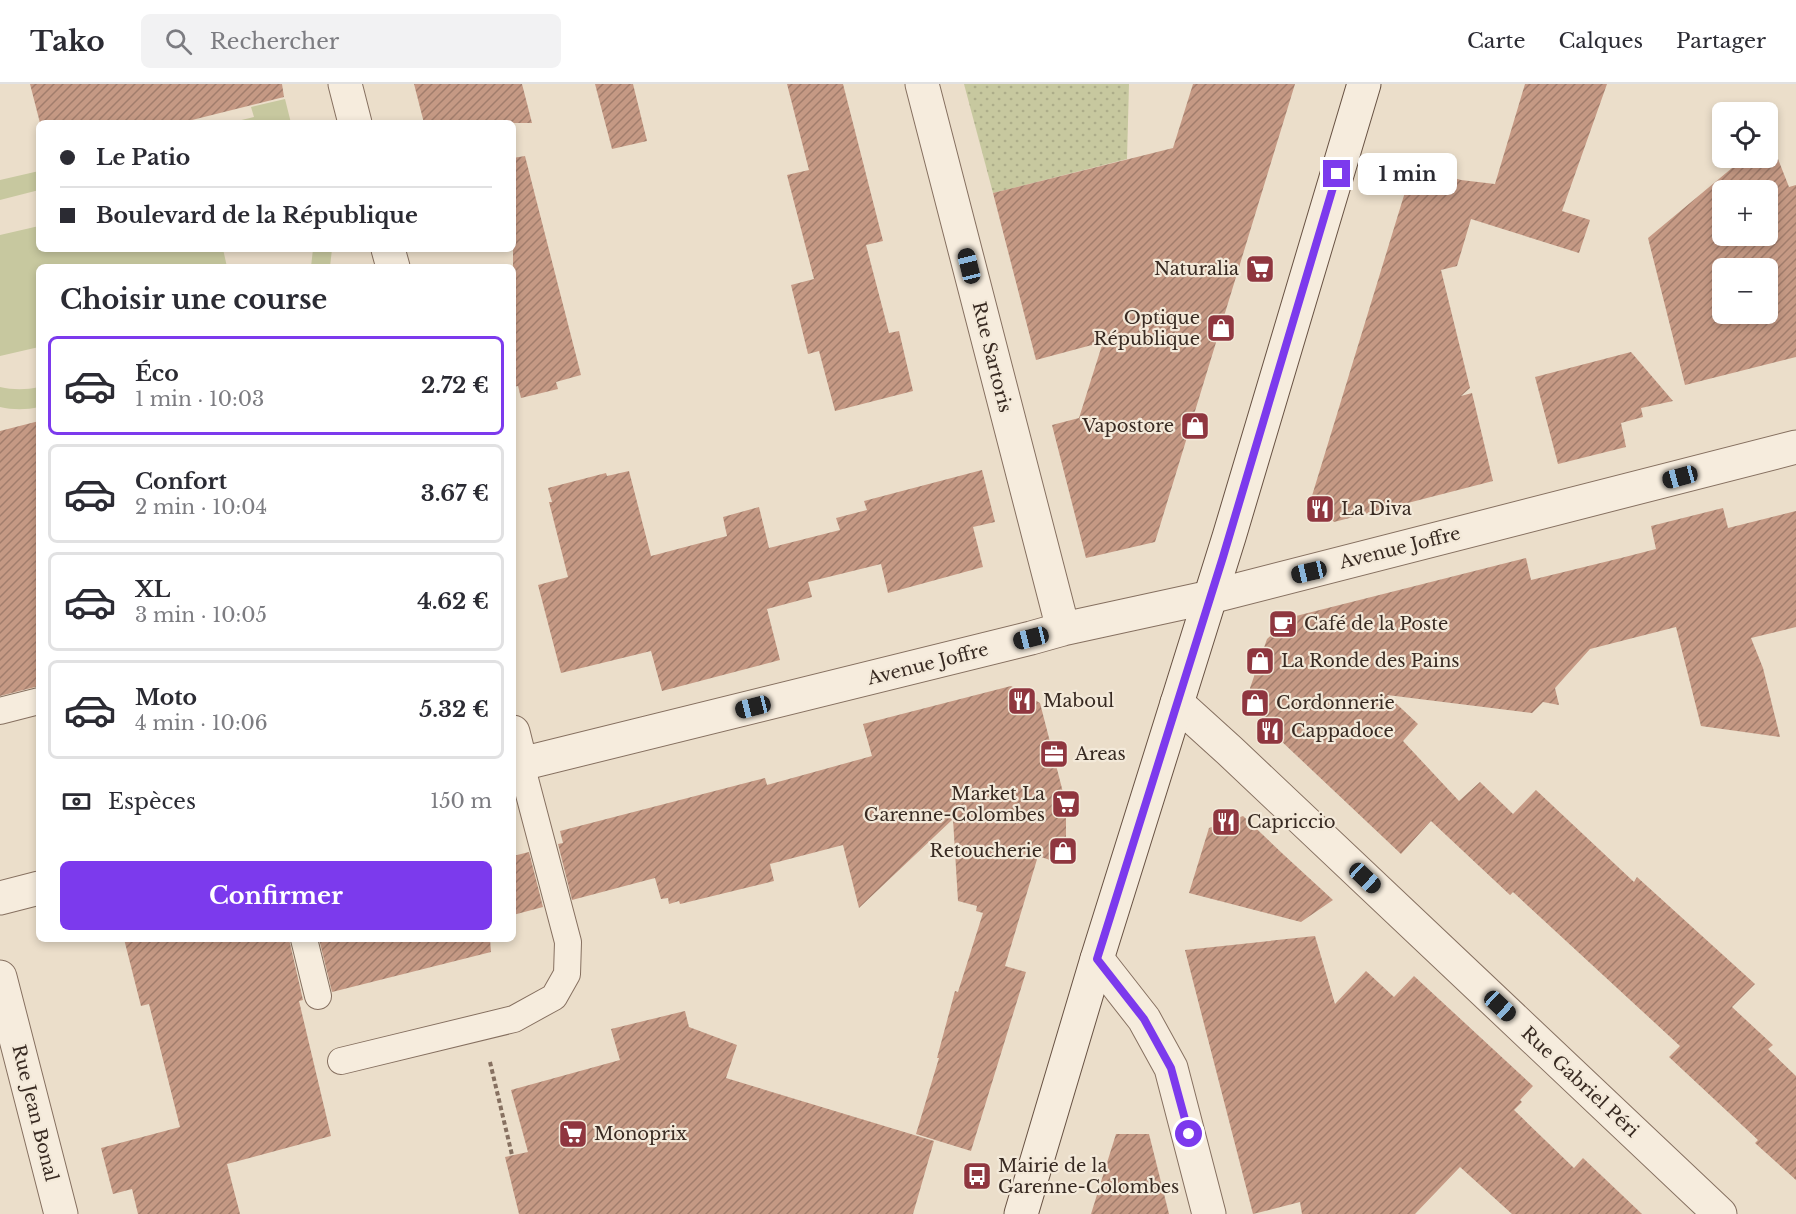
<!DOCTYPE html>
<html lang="fr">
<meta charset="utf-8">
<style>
body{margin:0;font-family:"Libre Baskerville",serif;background:#f2f2f3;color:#2b2b33;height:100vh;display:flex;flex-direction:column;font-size:22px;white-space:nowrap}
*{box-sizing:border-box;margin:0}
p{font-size:20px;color:#7c7c81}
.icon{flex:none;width:33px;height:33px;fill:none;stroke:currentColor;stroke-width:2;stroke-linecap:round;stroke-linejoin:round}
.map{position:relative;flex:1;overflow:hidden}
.drawer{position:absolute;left:36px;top:180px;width:480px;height:678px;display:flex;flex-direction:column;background:#fff;border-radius:9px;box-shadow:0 3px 9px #0003}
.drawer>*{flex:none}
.hud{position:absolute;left:36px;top:36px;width:480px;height:132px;border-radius:9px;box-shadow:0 3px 9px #0003;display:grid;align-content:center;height:132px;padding:0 24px;background:#fff}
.fabs{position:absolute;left:1712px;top:18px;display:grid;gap:12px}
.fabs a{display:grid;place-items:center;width:66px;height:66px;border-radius:9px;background:#fff;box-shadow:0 3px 9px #0003;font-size:30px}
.end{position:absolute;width:27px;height:27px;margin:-14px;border:8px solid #7c3aed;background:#fff;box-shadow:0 0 0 3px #fff}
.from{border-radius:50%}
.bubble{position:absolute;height:42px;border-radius:9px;background:#fff;box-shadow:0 3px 9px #0003;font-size:20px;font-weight:800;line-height:42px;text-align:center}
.car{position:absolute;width:18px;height:36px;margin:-18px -9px;border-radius:8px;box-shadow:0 0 4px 2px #0007;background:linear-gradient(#222 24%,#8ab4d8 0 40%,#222 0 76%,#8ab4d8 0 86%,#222 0)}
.hud b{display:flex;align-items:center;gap:21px;height:57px;font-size:22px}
.hud b+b{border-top:2px solid #e1e1e2}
.hud i{width:15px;height:15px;background:#2b2b33}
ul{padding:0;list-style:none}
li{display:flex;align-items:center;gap:18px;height:99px;margin:0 12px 9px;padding:0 12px;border:3px solid #e1e1e2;border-radius:9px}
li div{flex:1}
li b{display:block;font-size:22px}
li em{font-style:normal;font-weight:800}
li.selected{border-color:#7c3aed}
li>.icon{width:54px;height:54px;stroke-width:1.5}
h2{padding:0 24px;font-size:27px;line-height:72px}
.pay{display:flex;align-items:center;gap:15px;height:66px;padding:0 24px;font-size:22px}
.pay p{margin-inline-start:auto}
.cta{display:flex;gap:12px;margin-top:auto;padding:12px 24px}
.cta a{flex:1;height:69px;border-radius:9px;background:#7c3aed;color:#fff;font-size:24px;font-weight:800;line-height:69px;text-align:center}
header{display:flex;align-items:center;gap:36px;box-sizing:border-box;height:84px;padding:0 30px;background:#fff;border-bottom:2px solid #e1e1e2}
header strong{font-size:28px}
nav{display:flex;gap:33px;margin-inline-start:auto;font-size:21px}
.search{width:420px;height:54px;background:#f2f2f3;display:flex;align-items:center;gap:15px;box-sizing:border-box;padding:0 21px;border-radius:9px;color:#7c7c81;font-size:22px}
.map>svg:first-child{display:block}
.grass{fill:url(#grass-dots)}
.park{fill:#c7c89f}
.building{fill:url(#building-hatch);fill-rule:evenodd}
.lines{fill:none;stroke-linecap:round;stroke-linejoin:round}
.lane-casing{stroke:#867060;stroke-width:28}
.street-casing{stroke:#867060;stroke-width:35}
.secondary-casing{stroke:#685243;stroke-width:35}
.path{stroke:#867060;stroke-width:4;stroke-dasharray:4.5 3;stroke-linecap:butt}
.lane{stroke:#f6ecdd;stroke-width:26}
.street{stroke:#f6ecdd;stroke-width:33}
.secondary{stroke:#f6ecdd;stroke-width:33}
.route{stroke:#7c3aed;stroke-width:8}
.labels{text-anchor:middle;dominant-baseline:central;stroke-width:4.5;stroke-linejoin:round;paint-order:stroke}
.poi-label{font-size:18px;fill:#382a22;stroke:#f3e9d9;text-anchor:start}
.street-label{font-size:18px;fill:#382a22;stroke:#f3e9d9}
</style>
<header>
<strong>Tako</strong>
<div class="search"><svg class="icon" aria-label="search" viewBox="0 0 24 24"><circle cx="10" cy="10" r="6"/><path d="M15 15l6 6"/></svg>Rechercher</div>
<nav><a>Carte</a><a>Calques</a><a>Partager</a></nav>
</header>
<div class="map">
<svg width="1796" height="1130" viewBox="0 0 1796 1130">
<defs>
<pattern id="grass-dots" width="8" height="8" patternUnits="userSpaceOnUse" patternTransform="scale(1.5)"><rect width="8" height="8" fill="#c7c89f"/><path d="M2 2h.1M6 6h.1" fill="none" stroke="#acac89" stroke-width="1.8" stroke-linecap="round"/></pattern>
<pattern id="building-hatch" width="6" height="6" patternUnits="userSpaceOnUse" patternTransform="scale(1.5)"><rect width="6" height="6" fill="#c59984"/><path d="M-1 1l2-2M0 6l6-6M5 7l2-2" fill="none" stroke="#a17d6c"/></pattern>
</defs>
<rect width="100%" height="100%" fill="#ebdeca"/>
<!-- grass -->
<path class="grass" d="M 964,0 L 1129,0 L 1127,75 L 993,109 Z"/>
<!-- park -->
<path class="park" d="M 285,15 L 291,39 L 229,39 L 254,33 L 251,23 Z
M 39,87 L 39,106 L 0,116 L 0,96 Z
M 39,142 L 39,165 L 223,165 L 227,183 L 39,183 L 39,263 L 0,272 L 0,151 Z
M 313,165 L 332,165 L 330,183 L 311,183 Z
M 0,303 C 13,306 26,306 39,303 L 39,323 C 26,326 13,326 0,323 Z"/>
<!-- building -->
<path class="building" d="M 30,0 L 282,0 L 284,13 L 180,39 L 40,39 Z
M 414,0 L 522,0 L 532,39 L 424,39 Z
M 595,0 L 633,0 L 647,57 L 612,65 Z
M 787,0 L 843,0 L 883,157 L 866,161 L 889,249 L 899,247 L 913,307 L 835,327 L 819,267 L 808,270 L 791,201 L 814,195 L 787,91 L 809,86 Z
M 1193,0 L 1295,0 L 1155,458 L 1086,474 L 1052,341 L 1079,334 L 1103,258 L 1036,276 L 993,109 L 1173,64 Z
M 1525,0 L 1607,0 L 1562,127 L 1590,136 L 1579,169 L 1471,135 L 1457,182 L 1441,186 L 1470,304 L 1461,312 L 1472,309 L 1493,397 L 1334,438 L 1311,415 L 1413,82 L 1461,96 L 1495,100 Z
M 1769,52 L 1789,103 L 1796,101 L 1796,273 L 1685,301 L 1648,154 L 1744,74 L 1767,74 L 1767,54 ZM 1722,106 L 1767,106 L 1767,152 L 1722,152 ZM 1722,184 L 1767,184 L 1767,230 L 1722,230 Z
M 525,72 L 581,291 L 556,298 L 558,305 L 521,314 L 518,302 L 513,303 L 513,74 Z
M 1631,268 L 1673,317 L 1641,324 L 1643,333 L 1621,339 L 1626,363 L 1558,380 L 1535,293 Z
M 39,337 L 39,602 L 0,612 L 0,347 Z
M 982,386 L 995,438 L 973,443 L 983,483 L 888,509 L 881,480 L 808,498 L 812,513 L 767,525 L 780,576 L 662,607 L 651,567 L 561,589 L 538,501 L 568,493 L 549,418 L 552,418 L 548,404 L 606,389 L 607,392 L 629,387 L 651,472 L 727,452 L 723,433 L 759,423 L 769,464 L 840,446 L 836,434 L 867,426 L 864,417 Z
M 1723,424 L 1728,444 L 1796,427 L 1796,543 L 1751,554 L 1763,584 L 1780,653 L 1701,642 L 1676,543 L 1590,565 L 1555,604 L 1559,621 L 1543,618 L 1532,629 L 1387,611 L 1418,640 L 1403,657 L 1459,717 L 1480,698 L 1513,730 L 1536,706 L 1634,798 L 1637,793 L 1755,900 L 1732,923 L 1773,961 L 1768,965 L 1796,992 L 1796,1096 L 1755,1059 L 1758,1056 L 1669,973 L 1680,962 L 1513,808 L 1510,811 L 1431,737 L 1401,770 L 1261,638 L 1250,604 L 1267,555 L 1292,533 L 1526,474 L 1531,496 L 1621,474 L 1656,465 L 1651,442 Z
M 1011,602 L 1040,619 L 1066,720 L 1066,757 L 1059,779 L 1038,772 L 1005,882 L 1026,888 L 971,1067 L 916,1050 L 939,974 L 937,974 L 955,907 L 958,908 L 983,829 L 976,827 L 977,822 L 958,817 L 953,735 L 859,824 L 843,761 L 770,780 L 774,797 L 680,820 L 679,817 L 669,820 L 668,814 L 661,815 L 655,794 L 572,816 L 558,760 L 563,759 L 560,747 L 765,694 L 767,701 L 872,672 L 863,640 Z
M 1243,732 L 1284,771 L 1333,816 L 1301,838 L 1189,809 L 1209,744 Z
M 529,768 L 543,823 L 513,831 L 513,772 Z
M 1315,852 L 1335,920 L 1366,887 L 1394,913 L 1414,892 L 1533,1002 L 1520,1016 L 1522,1018 L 1514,1026 L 1574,1084 L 1583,1074 L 1642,1130 L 1512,1130 L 1460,1083 L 1415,1130 L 1302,1130 L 1300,1118 L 1253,1130 L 1185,866 Z
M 124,855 L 289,855 L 303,916 L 299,917 L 331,1052 L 227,1080 L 240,1130 L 138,1130 L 132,1105 L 113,1110 L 101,1064 L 180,1043 L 149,920 L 141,922 Z
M 319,855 L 490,855 L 491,868 L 332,908 Z
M 685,927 L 689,943 L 737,961 L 726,994 L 934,1057 L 913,1130 L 519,1130 L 505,1073 L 528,1068 L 511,1006 L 620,976 L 611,945 Z
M 1116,1050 L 1149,1050 L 1169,1130 L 1091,1130 Z"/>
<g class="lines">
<!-- lane casing -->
<g class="lane-casing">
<path id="lane" d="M 0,627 L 39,617
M 304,855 L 318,912
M 341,977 L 514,935 L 554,913 L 567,890 L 568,858 L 521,680"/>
</g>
<!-- street casing -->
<g class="street-casing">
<path id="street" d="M 345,0 L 355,39
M 922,0 L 1063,545
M 388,165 L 393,183
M 1177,619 L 1230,667 L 1720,1130
M 513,648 L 521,680
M 513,682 L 1031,554 L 1063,545 L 1210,513 L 1796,363
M 0,814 L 39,804
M 1097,875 L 1144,935 L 1171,984 L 1209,1130
M 0,893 L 61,1130"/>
</g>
<!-- secondary casing -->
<g class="secondary-casing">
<path id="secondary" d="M 1021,1130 L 1097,875 L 1229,453 L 1364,0"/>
</g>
<!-- path -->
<path class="path" d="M 490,978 L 512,1071"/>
<!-- lane -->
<use href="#lane" class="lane"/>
<!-- street -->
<use href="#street" class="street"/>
<!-- secondary -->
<use href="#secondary" class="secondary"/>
</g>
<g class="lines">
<!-- route -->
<path class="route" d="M 1189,1050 L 1171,984 L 1144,935 L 1097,875 L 1223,473 L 1337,90"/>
</g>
<!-- icons -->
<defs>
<g id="supermarket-square" transform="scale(1.5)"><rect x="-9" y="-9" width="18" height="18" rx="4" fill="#8f363f" stroke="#f3e9d9"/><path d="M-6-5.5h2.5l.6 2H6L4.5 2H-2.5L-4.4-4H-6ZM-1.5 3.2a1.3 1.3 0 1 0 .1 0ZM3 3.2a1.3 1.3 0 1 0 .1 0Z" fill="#fff"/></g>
<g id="shop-square" transform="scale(1.5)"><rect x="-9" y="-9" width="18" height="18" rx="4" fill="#8f363f" stroke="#f3e9d9"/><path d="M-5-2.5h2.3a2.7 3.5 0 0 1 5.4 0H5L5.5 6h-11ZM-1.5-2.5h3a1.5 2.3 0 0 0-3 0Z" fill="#fff"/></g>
<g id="restaurant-square" transform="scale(1.5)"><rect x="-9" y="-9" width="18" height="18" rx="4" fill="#8f363f" stroke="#f3e9d9"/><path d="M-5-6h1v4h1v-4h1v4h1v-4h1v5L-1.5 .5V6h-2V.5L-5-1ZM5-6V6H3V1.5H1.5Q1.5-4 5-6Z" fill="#fff"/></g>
<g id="cafe-square" transform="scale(1.5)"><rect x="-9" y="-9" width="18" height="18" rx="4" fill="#8f363f" stroke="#f3e9d9"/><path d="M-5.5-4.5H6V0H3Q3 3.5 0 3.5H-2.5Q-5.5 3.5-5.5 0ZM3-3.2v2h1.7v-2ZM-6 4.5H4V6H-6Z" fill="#fff"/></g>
<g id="office-square" transform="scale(1.5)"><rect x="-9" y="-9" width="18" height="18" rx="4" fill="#8f363f" stroke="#f3e9d9"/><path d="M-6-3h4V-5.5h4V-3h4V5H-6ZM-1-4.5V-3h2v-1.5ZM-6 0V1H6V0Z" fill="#fff"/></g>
<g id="bus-square" transform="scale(1.5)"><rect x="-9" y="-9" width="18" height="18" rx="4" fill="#8f363f" stroke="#f3e9d9"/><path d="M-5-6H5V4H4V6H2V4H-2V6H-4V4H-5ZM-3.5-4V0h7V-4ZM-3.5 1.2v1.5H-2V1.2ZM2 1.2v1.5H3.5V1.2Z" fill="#fff"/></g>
</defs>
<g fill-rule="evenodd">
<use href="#supermarket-square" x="1260" y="185"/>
<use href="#shop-square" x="1221" y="244"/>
<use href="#shop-square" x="1195" y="342"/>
<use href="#restaurant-square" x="1320" y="425"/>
<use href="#cafe-square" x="1283" y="540"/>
<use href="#shop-square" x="1260" y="577"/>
<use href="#restaurant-square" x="1022" y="617"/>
<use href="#shop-square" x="1255" y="619"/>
<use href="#restaurant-square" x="1270" y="647"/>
<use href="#office-square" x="1054" y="670"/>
<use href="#supermarket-square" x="1066" y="720"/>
<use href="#restaurant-square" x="1226" y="738"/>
<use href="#shop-square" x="1063" y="767"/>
<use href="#supermarket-square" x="573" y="1050"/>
<use href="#bus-square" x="977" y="1092"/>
</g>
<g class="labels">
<!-- poi labels -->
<g class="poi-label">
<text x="1239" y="185" text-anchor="end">Naturalia</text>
<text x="1200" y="234" text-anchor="end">Optique<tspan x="1200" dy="21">République</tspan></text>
<text x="1174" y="342" text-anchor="end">Vapostore</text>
<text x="1341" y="425">La Diva</text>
<text x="1304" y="540">Café de la Poste</text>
<text x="1281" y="577">La Ronde des Pains</text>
<text x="1043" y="617">Maboul</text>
<text x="1276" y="619">Cordonnerie</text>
<text x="1291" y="647">Cappadoce</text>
<text x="1075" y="670">Areas</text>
<text x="1045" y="710" text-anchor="end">Market La<tspan x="1045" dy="21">Garenne-Colombes</tspan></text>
<text x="1247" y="738">Capriccio</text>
<text x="1042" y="767" text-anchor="end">Retoucherie</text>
<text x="594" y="1050">Monoprix</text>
<text x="998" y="1082">Mairie de la<tspan x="998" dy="21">Garenne-Colombes</tspan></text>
</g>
<!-- street labels -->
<g class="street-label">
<text transform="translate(992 273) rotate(76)">Rue Sartoris</text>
<text transform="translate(1400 464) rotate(-14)">Avenue Joffre</text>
<text transform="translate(928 580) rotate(-14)">Avenue Joffre</text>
<text transform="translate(1580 998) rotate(43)">Rue Gabriel Péri</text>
<text transform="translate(35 1029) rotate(76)">Rue Jean Bonal</text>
</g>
</g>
</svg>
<div class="fabs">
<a><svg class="icon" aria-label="locate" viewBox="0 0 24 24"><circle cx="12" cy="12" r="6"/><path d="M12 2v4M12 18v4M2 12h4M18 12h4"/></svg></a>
<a>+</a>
<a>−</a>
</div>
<i class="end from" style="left:1189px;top:1050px"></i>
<i class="end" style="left:1337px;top:90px"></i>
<div class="bubble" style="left:1358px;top:69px;width:99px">1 min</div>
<i class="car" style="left:969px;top:182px;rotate:346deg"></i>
<i class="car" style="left:1680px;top:393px;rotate:255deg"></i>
<i class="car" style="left:1309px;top:488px;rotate:257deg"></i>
<i class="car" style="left:1031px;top:554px;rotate:256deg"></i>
<i class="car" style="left:753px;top:623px;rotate:256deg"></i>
<i class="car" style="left:1365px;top:794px;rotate:133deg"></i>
<i class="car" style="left:1500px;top:922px;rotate:133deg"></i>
<div class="hud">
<b><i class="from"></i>Le Patio</b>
<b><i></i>Boulevard de la République</b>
</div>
<section class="drawer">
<h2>Choisir une course</h2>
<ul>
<li class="selected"><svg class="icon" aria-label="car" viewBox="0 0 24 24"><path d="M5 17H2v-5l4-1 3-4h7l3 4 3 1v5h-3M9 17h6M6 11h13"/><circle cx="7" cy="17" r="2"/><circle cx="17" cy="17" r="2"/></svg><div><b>Éco</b><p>1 min · 10:03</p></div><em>2.72 €</em></li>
<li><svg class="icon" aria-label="car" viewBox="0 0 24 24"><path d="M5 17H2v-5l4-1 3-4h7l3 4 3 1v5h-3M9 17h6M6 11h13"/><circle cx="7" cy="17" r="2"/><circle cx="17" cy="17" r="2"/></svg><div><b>Confort</b><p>2 min · 10:04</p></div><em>3.67 €</em></li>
<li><svg class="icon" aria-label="car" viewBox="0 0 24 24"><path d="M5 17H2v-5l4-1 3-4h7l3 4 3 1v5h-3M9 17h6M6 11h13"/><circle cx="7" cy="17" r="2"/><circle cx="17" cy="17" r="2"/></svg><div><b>XL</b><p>3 min · 10:05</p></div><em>4.62 €</em></li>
<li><svg class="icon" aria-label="car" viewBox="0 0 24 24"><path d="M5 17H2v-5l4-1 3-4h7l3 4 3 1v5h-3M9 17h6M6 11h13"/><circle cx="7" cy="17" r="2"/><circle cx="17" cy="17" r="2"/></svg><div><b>Moto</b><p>4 min · 10:06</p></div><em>5.32 €</em></li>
</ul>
<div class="pay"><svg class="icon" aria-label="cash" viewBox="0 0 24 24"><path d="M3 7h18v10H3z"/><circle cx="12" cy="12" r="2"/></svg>Espèces<p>150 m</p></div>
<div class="cta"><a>Confirmer</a></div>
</section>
</div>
